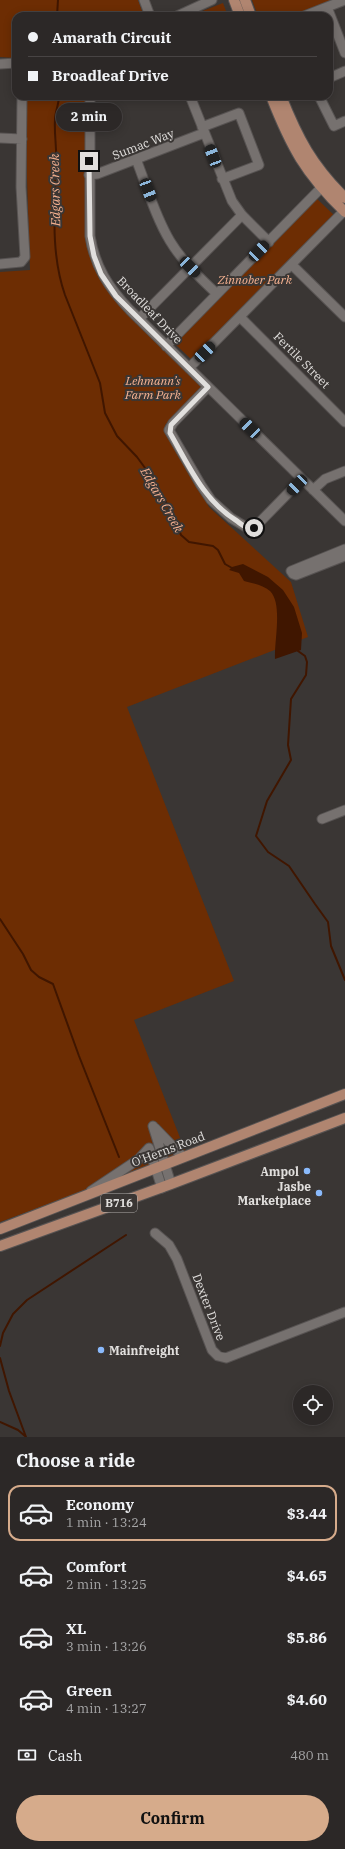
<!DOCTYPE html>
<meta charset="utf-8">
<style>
body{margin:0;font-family:"IBM Plex Serif",serif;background:#383433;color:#f1f3f6;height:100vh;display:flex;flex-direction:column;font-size:15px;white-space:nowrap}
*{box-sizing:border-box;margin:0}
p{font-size:13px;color:#a6a6a7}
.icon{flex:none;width:22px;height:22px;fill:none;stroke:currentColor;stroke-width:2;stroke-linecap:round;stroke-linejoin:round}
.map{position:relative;height:1437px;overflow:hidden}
.details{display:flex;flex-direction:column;background:#2c2827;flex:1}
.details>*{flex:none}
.top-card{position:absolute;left:12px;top:12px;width:321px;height:88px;border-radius:12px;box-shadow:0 2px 10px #0003,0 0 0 1px #484444;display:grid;align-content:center;height:88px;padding:0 16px;background:#2c2827}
.controls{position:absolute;left:293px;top:1385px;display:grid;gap:8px}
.controls a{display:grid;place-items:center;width:40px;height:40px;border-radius:50%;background:#2c2827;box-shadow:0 2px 10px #0003,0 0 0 1px #484444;font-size:20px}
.end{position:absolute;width:18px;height:18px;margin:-9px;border:5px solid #e1dfdd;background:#111;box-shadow:0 0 0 2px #111}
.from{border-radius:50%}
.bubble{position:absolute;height:28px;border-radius:14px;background:#2c2827;box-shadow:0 2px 10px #0003,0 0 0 1px #484444;font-size:13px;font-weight:700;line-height:28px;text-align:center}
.car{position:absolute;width:12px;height:24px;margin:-12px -6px;border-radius:5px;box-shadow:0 0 3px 1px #0007;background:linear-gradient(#222 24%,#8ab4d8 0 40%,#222 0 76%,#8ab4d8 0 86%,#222 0)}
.top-card b{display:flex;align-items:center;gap:14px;height:38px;font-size:15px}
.top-card b+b{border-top:1px solid #484444}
.top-card i{width:10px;height:10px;background:#f1f3f6}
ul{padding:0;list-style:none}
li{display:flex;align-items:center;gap:12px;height:56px;margin:0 8px 6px;padding:0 8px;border:2px solid transparent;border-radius:12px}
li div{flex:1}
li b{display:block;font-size:15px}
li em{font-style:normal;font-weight:700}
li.current{border-color:#d6ab8b}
li>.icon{width:36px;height:36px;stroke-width:1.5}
h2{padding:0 16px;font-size:18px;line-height:48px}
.pay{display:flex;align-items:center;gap:10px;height:44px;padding:0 16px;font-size:15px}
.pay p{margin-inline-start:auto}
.primary-button{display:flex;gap:8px;margin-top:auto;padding:8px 16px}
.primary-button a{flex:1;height:46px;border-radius:24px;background:#d6ab8b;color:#111;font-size:16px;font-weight:700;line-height:46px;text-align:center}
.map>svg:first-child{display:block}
.green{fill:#6d2d03}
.water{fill:#401600}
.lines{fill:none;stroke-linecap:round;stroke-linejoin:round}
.stream{stroke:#401600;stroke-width:2}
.minor-casing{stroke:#575352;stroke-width:11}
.major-casing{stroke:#575352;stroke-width:12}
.minor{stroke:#76716f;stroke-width:9}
.major{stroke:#b08570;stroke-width:10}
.route{stroke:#e1dfdd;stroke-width:5}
.poi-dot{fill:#8abafc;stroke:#3a3634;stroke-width:1.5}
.labels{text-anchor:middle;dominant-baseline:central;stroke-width:4;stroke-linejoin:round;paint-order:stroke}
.shield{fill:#3a3634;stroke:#afacaa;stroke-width:1}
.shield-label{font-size:11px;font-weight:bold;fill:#e1dfdd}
.street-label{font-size:12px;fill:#e1dfdd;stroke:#3a3634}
.park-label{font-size:12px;font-style:italic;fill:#f7b392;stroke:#3a3634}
.poi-label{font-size:12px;font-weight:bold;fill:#e1dfdd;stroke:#3a3634;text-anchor:end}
.water-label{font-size:13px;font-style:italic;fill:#f4b08f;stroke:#3a3634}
</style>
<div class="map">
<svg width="345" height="1437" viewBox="0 0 345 1437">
<rect width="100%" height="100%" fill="#3a3634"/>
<!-- green -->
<path class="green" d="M 0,0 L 138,0 L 144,16 L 16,16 L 16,58 L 0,57 Z
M 252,0 L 336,0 L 295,16 L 258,16 Z
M 223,3 L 228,16 L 190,16 Z
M 27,96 L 86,96 L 94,264 L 203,385 L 202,389 L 165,425 L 169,436 L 209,507 L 291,582 L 308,637 L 127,707 L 234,981 L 134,1020 L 186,1153 L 0,1222 L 0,272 L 30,270 L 25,116 Z
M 316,198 L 335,216 L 193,361 L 174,343 Z"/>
<!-- water -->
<path class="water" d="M 243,564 L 268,577 L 283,590 L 294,607 L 302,633 L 301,650 L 275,659 C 274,641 283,604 270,591 C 263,585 252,583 244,581 L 239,573 L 229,570 L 232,567 Z"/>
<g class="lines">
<!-- stream -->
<path class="stream" d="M 57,16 L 58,0
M 59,96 C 59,104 55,112 55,120 C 54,134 57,148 56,162 C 55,207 50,252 65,295 L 100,383 L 105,413 L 117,436 L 137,457 L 148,472 L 170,509 L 181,535 L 189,542 L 213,546 L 218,550 L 225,564 L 232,568
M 298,651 L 305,656 L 307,662 L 306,675 L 291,699 L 288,745 L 291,760 L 267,801 L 256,836 L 268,852 L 289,866 L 315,904 L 328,922 L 331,946 L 345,980
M 0,919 L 23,954 L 31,970 L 39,977 L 53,984 L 79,1056 L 119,1157
M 0,1346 L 3,1333 L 13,1314 L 27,1300 L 126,1235
M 0,1358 L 9,1391 L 26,1437
M 0,1422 L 18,1430 L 25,1436"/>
<!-- minor casing -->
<g class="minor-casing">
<path id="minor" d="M 144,0 L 150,16
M 327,7 L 345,53
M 177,16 L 212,0
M 304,16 L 345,0
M 0,64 L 16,63
M 329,78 L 345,71
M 90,96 L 90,236 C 95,267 109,288 130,310 L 345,521
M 190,96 L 232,201 L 242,215 L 269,242
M 319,96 L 334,126 L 345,121
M 202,127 L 239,113 L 259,165 L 222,179
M 0,138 L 22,139
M 136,159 C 147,187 155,216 170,241 C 182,261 200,278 217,294
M 89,175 L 97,174 L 204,133
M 0,264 L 21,262 L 25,257 L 21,187 L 22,96
M 292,265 L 345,317
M 240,317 L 345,422
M 139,319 L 242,215
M 166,346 L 321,188
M 189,368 L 345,210
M 208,387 L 173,423 L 169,430 L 201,485 L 211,500 L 231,518 L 246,527 L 254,528 L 302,479
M 313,490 L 325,479 L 345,471
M 345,549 L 291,571 L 293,574 L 296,575 L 345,556
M 322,819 L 345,810
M 153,1126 L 171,1184
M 155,1128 L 183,1157
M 91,1191 L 139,1159 L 149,1148 L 162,1188
M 155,1233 L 169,1245 L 177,1259 L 212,1350 L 218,1356 L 226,1358 L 345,1312"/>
</g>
<!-- major casing -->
<g class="major-casing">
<path id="major" d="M 234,0 L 240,16
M 245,0 L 251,16
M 271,96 C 291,147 305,173 345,212
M 281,96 C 298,139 312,165 345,198
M 0,1229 L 345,1094
M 0,1246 L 171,1184 L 345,1118"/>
</g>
<!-- minor -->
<use href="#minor" class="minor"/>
<!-- major -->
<use href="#major" class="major"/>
</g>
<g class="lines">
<!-- route -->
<path class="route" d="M 89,161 L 90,236 L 94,256 L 101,274 L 116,296 L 208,387 L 171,425 L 170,433 C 189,466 204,501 237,521 C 242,525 247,529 254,528"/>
</g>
<!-- markers -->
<g class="poi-dot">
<circle cx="307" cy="1171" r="4"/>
<circle cx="319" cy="1193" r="4"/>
<circle cx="101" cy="1350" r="4"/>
</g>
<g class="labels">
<!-- shield labels -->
<rect class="shield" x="101" y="1194" width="36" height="18" rx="3"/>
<g class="shield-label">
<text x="119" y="1203">B716</text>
</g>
<!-- street labels -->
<g class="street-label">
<text transform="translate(143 144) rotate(-21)">Sumac Way</text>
<text transform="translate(150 310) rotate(46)">Broadleaf Drive</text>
<text transform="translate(302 360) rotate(45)">Fertile Street</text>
<text transform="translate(168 1149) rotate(-21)">O'Herns Road</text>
<text transform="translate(209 1307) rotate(69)">Dexter Drive</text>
</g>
<!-- park labels -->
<g class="park-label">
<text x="255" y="279">Zinnober Park</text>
<text x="153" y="380">Lehmann’s<tspan x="153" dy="14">Farm Park</tspan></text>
</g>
<!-- poi labels -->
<g class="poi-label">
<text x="299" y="1171">Ampol</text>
<text x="311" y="1186">Jasbe<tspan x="311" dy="14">Marketplace</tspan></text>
<text x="109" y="1350" text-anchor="start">Mainfreight</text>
</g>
<!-- water labels -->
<g class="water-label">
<text transform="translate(55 190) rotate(-91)">Edgars Creek</text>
<text transform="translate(162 500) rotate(60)">Edgars Creek</text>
</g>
</g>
</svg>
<div class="controls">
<a><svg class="icon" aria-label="locate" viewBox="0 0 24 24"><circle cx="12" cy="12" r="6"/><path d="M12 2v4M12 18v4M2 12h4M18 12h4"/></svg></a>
</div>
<i class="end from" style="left:254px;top:528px"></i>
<i class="end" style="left:89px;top:161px"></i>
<div class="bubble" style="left:56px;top:103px;width:66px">2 min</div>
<i class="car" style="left:213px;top:156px;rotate:339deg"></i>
<i class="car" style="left:148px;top:190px;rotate:159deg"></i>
<i class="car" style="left:259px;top:251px;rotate:44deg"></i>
<i class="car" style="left:190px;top:267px;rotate:135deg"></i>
<i class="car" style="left:205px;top:352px;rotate:45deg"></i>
<i class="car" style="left:250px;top:428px;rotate:314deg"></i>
<i class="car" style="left:297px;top:485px;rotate:224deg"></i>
<div class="top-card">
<b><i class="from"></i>Amarath Circuit</b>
<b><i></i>Broadleaf Drive</b>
</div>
</div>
<section class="details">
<h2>Choose a ride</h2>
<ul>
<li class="current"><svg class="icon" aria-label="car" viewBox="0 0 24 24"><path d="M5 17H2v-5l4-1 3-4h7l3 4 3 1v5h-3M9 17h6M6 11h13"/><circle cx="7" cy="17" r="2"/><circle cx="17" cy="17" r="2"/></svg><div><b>Economy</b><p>1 min · 13:24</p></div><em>$3.44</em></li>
<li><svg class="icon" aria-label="car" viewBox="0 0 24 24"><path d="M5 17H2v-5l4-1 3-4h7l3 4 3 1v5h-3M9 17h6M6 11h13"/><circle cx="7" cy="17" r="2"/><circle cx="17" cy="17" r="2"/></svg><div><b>Comfort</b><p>2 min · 13:25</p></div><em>$4.65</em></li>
<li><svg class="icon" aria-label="car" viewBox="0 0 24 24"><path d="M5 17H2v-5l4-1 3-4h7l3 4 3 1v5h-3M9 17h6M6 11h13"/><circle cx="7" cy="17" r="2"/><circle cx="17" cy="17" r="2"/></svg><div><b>XL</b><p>3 min · 13:26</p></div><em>$5.86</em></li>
<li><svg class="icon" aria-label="car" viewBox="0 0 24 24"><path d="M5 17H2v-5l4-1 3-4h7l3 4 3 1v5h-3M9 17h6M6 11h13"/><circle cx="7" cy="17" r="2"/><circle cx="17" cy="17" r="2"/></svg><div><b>Green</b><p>4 min · 13:27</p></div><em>$4.60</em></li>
</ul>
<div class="pay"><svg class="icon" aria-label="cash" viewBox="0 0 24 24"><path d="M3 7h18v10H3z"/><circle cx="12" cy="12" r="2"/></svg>Cash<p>480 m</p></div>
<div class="primary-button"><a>Confirm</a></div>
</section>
